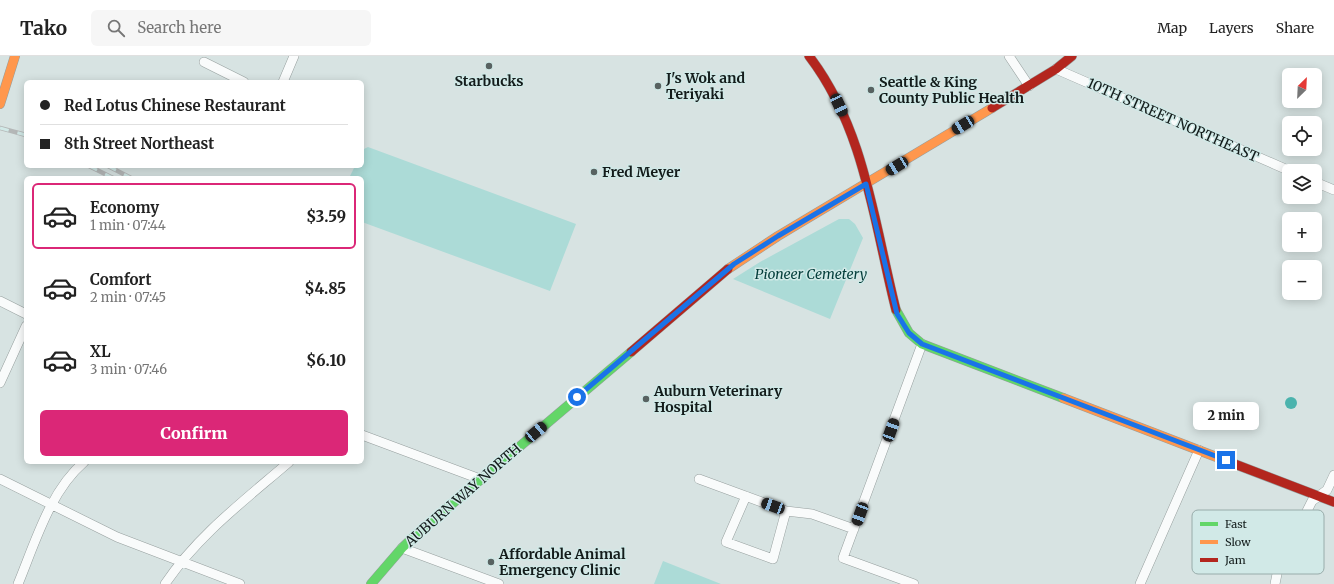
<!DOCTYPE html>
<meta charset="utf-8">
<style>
body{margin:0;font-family:Merriweather,serif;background:#f6f6f6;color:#222;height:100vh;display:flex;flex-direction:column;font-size:15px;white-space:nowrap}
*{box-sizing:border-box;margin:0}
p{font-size:13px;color:#767676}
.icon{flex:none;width:22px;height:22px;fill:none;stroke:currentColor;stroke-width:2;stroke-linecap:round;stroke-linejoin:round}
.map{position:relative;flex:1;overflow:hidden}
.sheet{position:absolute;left:24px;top:120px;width:340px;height:288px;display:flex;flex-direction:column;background:#fff;border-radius:6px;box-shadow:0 2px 10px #0003}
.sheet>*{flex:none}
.hud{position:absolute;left:24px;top:24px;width:340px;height:88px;border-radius:6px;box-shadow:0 2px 10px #0003;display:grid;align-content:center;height:88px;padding:0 16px;background:#fff}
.needle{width:26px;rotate:24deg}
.controls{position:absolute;left:1282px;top:12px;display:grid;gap:8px}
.controls a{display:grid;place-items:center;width:40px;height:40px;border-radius:6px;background:#fff;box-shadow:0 2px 10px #0003;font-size:20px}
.end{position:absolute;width:18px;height:18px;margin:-9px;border:5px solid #1a73e8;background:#fff;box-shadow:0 0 0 2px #fff}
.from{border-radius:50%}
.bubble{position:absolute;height:28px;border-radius:6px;background:#fff;box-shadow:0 2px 10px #0003;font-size:13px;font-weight:800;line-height:28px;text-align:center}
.car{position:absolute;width:12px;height:24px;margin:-12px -6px;border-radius:5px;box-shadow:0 0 3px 1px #0007;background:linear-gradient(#222 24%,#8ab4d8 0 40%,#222 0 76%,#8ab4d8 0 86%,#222 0)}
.hud b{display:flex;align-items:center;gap:14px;height:38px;font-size:15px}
.hud b+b{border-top:1px solid #e0e0e0}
.hud i{width:10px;height:10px;background:#222}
ul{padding:7px 0 0;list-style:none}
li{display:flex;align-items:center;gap:12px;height:66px;margin:0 8px 6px;padding:0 8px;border:2px solid transparent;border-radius:6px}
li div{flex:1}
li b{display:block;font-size:15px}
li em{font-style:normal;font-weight:800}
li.current{border-color:#db2777}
li>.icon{width:36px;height:36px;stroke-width:1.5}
.button{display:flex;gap:8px;margin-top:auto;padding:8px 16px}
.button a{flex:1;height:46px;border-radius:6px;background:#db2777;color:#fff;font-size:16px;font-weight:800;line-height:46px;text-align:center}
header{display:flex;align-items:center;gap:24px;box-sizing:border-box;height:56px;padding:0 20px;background:#fff;border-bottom:1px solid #e0e0e0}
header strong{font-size:19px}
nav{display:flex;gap:22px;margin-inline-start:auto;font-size:14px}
.search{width:280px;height:36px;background:#f6f6f6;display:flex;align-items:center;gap:10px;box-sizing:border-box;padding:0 14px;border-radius:6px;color:#767676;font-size:15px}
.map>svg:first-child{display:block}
.green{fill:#acdbd7}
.water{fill:#4bb3ad}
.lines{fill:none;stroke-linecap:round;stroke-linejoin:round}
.street-casing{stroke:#969f9e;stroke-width:10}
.fast-casing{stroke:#969f9e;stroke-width:10}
.slow-casing{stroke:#969f9e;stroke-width:10}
.jam-casing{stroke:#969f9e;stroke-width:10}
.street{stroke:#f9fbfb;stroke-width:9}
.fast{stroke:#63d668;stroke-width:9}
.slow{stroke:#ff974d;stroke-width:9}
.jam{stroke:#b3261e;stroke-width:9}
.rail-casing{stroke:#b4b7b7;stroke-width:4.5}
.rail{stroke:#d1e9e7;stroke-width:3;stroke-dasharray:9;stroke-linecap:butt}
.route{stroke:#1a73e8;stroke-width:5}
.poi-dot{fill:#586261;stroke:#d1e9e7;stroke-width:1.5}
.labels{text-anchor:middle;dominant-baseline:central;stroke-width:3;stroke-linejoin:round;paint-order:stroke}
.poi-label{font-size:14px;font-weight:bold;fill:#131c1b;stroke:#d1e9e7;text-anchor:start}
.street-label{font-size:14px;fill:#131c1b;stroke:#d1e9e7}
.park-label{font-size:14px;font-style:italic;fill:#033d3a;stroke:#d1e9e7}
.key{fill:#d1e9e7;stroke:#98acaa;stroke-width:1}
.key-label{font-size:11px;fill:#131c1b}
</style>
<header>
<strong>Tako</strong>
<div class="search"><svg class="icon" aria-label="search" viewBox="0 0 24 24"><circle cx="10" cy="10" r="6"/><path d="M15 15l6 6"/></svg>Search here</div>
<nav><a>Map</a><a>Layers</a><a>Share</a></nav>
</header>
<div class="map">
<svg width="1334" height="528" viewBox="0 0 1334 528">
<rect width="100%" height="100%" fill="#d7e3e2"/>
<!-- green -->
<path class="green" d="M 368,91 L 576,168 L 550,235 L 362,166 L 362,122 L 349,122 L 355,110 L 362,110 L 362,94 Z
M 839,163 L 849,163 L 855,168 L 863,182 L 830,263 L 733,223 L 760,206 Z
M 663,505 L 721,528 L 654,528 Z"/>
<!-- water -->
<path class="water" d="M1285 347a6 6 0 1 1 12 0a6 6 0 1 1-12 0Z"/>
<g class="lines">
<!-- street casing -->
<g class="street-casing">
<path id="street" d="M 1009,0 L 1029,30
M 204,6 L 244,26
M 1056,13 L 1290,115
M 283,26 L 294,0
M 1315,126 L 1334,134
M 0,245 L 26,258
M 0,327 L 26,270
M 362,379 L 480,423
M 0,423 L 117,481 L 240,528
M 699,423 L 786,455 L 812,458 L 854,473
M 746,440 L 726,486 L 773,503 L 786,455
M 402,492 L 499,528
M 18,528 C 35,487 50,435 84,406
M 165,528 C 198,479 245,444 289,406
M 914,528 L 843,502 L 922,288
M 1140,528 L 1199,394
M 1275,528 L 1278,513 L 1312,445 L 1327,434 L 1334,419"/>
</g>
<!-- fast casing -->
<g class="fast-casing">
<path id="fast" d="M 896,254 L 909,277 L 922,288 L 1063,342
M 371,528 L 402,492 L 419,476 L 631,296"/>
</g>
<!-- slow casing -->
<g class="slow-casing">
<path id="slow" d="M 0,48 L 15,0
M 728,213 L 778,180 L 992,52
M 1063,342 L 1232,407"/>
</g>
<!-- jam casing -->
<g class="jam-casing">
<path id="jam" d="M 809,0 C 865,73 874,167 896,254
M 992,52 L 1056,13 L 1072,0
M 631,296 L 728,213
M 1232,407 L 1334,446"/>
</g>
<!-- street -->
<use href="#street" class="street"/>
<!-- fast -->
<use href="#fast" class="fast"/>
<!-- slow -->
<use href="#slow" class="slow"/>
<!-- jam -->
<use href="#jam" class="jam"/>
<!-- rail casing -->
<g class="rail-casing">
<path id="rail" d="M 0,72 L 26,79
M 89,110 L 113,122
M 108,110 L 131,122"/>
</g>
<!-- rail -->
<use href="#rail" class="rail"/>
</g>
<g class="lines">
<!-- route -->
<path class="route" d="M 577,341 L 734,208 L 778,180 L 866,128 L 897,258 L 909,277 L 922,288 L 1226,404"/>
</g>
<!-- markers -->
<g class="poi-dot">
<circle cx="489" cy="10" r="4"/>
<circle cx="658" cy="30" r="4"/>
<circle cx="871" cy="34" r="4"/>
<circle cx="594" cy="116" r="4"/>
<circle cx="646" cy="343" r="4"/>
<circle cx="491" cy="506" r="4"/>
</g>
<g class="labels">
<!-- poi labels -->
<g class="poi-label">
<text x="666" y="22">J's Wok and<tspan x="666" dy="16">Teriyaki</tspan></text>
<text x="489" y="25" text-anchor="middle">Starbucks</text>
<text x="879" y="26">Seattle &amp; King<tspan x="879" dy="16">County Public Health</tspan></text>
<text x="602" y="116">Fred Meyer</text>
<text x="654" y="335">Auburn Veterinary<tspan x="654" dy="16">Hospital</tspan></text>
<text x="499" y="498">Affordable Animal<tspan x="499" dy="16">Emergency Clinic</tspan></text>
</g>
<!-- street labels -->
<g class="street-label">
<text transform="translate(1173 64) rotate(24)">10TH STREET NORTHEAST</text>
<text transform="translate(463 439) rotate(-41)">AUBURN WAY NORTH</text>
</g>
<!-- park labels -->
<g class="park-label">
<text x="811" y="218">Pioneer Cemetery</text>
</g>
</g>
<!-- legend -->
<rect x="1192" y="454" width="132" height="64" rx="6" class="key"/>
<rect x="1200" y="466" width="18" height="4" fill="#63d668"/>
<rect x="1200" y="484" width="18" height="4" fill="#ff974d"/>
<rect x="1200" y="502" width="18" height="4" fill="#b3261e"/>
<g class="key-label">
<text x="1225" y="472">Fast</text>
<text x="1225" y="490">Slow</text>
<text x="1225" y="508">Jam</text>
</g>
</svg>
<div class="controls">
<a><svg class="needle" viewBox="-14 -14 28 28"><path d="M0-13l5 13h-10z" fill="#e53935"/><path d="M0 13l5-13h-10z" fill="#767676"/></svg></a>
<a><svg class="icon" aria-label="locate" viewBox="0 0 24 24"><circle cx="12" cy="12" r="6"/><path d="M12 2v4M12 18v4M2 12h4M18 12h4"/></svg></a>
<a><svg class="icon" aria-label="layers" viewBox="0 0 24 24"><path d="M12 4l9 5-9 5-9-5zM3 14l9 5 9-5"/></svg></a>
<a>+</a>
<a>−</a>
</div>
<i class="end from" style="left:577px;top:341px"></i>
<i class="end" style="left:1226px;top:404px"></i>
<div class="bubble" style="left:1193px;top:346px;width:66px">2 min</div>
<i class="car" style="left:839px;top:49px;rotate:155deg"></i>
<i class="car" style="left:963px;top:69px;rotate:239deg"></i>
<i class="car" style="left:897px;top:110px;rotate:239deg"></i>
<i class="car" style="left:891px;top:374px;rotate:20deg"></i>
<i class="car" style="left:536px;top:376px;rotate:50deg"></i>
<i class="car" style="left:773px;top:450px;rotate:290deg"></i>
<i class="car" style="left:860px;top:458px;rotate:200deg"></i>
<div class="hud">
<b><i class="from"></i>Red Lotus Chinese Restaurant</b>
<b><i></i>8th Street Northeast</b>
</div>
<section class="sheet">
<ul>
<li class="current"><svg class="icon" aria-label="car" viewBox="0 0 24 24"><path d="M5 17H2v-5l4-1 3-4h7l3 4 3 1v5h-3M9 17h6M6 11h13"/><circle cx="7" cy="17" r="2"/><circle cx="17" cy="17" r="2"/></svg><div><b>Economy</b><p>1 min · 07:44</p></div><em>$3.59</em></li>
<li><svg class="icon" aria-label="car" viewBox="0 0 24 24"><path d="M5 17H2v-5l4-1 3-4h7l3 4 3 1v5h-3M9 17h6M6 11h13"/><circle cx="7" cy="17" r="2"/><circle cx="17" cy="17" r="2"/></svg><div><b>Comfort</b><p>2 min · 07:45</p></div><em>$4.85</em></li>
<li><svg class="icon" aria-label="car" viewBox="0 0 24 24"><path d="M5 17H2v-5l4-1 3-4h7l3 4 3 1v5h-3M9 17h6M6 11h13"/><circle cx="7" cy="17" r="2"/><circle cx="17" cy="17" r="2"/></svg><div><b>XL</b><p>3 min · 07:46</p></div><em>$6.10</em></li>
</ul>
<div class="button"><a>Confirm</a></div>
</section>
</div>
